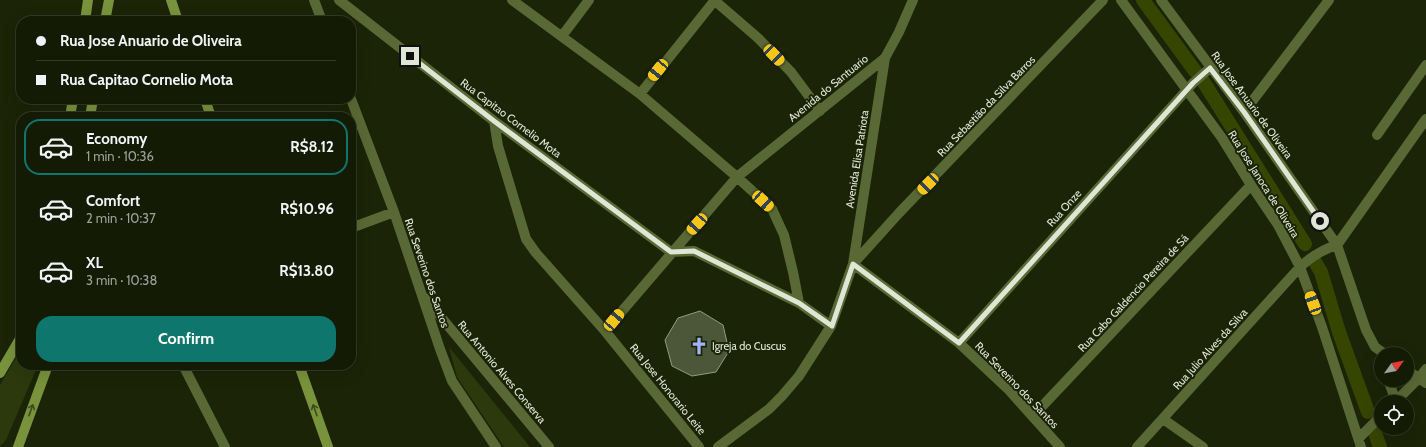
<!DOCTYPE html>
<meta charset="utf-8">
<style>
body{margin:0;font-family:Cabin,sans-serif;background:#212813;color:#f1f3f6;height:100vh;display:flex;flex-direction:column;font-size:15px;white-space:nowrap}
*{box-sizing:border-box;margin:0}
p{font-size:13px;color:#9da19a}
.icon{flex:none;width:22px;height:22px;fill:none;stroke:currentColor;stroke-width:2;stroke-linecap:round;stroke-linejoin:round}
.map{position:relative;flex:1;overflow:hidden}
.details{position:absolute;left:16px;top:112px;width:340px;height:258px;display:flex;flex-direction:column;background:#141b05;border-radius:16px;box-shadow:0 4px 16px #0002,0 0 0 1px #333927}
.details>*{flex:none}
.banner{position:absolute;left:16px;top:16px;width:340px;height:88px;border-radius:16px;box-shadow:0 4px 16px #0002,0 0 0 1px #333927;display:grid;align-content:center;height:88px;padding:0 20px;background:#141b05}
.needle{width:26px;rotate:57deg}
.buttons{position:absolute;left:1374px;top:347px;display:grid;gap:8px}
.buttons a{display:grid;place-items:center;width:40px;height:40px;border-radius:50%;background:#141b05;box-shadow:0 4px 16px #0002,0 0 0 1px #333927;font-size:20px}
.end{position:absolute;width:18px;height:18px;margin:-9px;border:5px solid #e0e6d5;background:#111;box-shadow:0 0 0 2px #111}
.from{border-radius:50%}
.car{position:absolute;width:12px;height:24px;margin:-12px -6px;border-radius:5px;box-shadow:0 0 3px 1px #0007;background:linear-gradient(#f5c518 24%,#345 0 40%,#f5c518 0 76%,#345 0 86%,#f5c518 0)}
.banner b{display:flex;align-items:center;gap:14px;height:38px;font-size:15px}
.banner b+b{border-top:1px solid #333927}
.banner i{width:10px;height:10px;background:#f1f3f6}
ul{padding:7px 0 0;list-style:none}
li{display:flex;align-items:center;gap:12px;height:56px;margin:0 8px 6px;padding:0 12px;border:2px solid transparent;border-radius:16px}
li div{flex:1}
li b{display:block;font-size:15px}
li em{font-style:normal;font-weight:700}
li.current{border-color:#0f766e}
li>.icon{width:36px;height:36px;stroke-width:1.5}
.button{display:flex;gap:8px;margin-top:auto;padding:8px 20px}
.button a{flex:1;height:46px;border-radius:16px;background:#0f766e;color:#fff;font-size:16px;font-weight:700;line-height:46px;text-align:center}
.map>svg:first-child{display:block}
.green{fill:#2c390c}
.lines{fill:none;stroke-linecap:round;stroke-linejoin:round}
.canal{stroke:#364600;stroke-width:14}
.building{fill:#4c5638;stroke:#929d7d}
.street{stroke:#596935;stroke-width:10}
.secondary{stroke:#79933c;stroke-width:10}
.oneway{stroke:#3c4b1a}
.route{stroke:#e0e6d5;stroke-width:5}
.labels{text-anchor:middle;dominant-baseline:central;stroke-width:4;stroke-linejoin:round;paint-order:stroke}
.street-label{font-size:11px;fill:#e0e6d5;stroke:#1b2407}
.poi-label{font-size:11px;fill:#e0e6d5;stroke:#1b2407;text-anchor:start}
</style>
<div class="map">
<svg width="1426" height="447" viewBox="0 0 1426 447">
<rect width="100%" height="100%" fill="#1b2407"/>
<!-- green -->
<path class="green" d="M 449,347 L 530,447 L 504,447 L 457,377 Z
M 21,349 L 21,365 L 38,365 L 6,440 L 0,446 L 0,385 Z"/>
<g class="lines">
<!-- canal -->
<path class="canal" d="M 1143,0 L 1195,71
M 1203,81 L 1305,244
M 1315,262 L 1321,272 L 1339,332 L 1368,412
M 1375,433 L 1380,447"/>
</g>
<!-- building -->
<path class="building" d="M 700,311 L 723,325 L 729,351 L 716,372 L 692,376 L 672,366 L 665,340 L 678,318 Z"/>
<g class="lines">
<!-- street -->
<path class="street" d="M 314,0 L 322,21
M 339,0 L 494,121 L 671,252 L 694,251 L 799,303 L 831,326
M 512,0 L 640,94 L 737,177 L 772,209 L 784,235 L 793,272 L 799,303
M 714,0 L 758,38 L 791,72 L 820,111
M 1121,0 L 1222,138 L 1251,185 L 1278,225 L 1300,267 L 1322,327 L 1361,447
M 1161,0 L 1244,112 L 1337,245 L 1366,330 L 1375,347 L 1385,354
M 562,36 L 589,0
M 640,94 L 715,0
M 351,99 L 394,212 L 440,349 L 452,381 L 496,447
M 1244,112 L 1329,0
M 494,121 L 498,146 L 526,239 L 536,253 L 605,331 L 699,447
M 1377,135 L 1426,65
M 351,228 L 394,212
M 1337,245 L 1426,119
M 853,264 L 899,213 L 1103,0
M 853,264 L 959,343 L 1008,389 L 1060,447
M 425,298 L 549,447
M 605,331 L 737,177 L 885,58 L 899,32 L 913,0
M 959,343 L 1193,83 L 1210,68
M 183,365 L 225,447
M 1407,370 L 1426,383
M 1388,380 L 1396,401
M 1395,402 L 1419,378 L 1426,369
M 1033,416 L 1251,185
M 1163,419 L 1203,447
M 1359,438 L 1381,416
M 718,447 L 769,409 L 782,396 L 799,376 L 831,326 L 853,264 L 885,58
M 1137,447 L 1300,267 C 1311,257 1323,249 1337,245"/>
<!-- secondary -->
<path class="secondary" d="M 171,0 L 178,21
M 85,21 L 88,0
M 105,21 L 109,0
M 205,99 L 211,117
M 70,117 L 73,99
M 90,117 L 93,99
M 299,365 L 328,447
M 0,373 L 21,337
M 18,447 L 48,365"/>
</g>
<!-- one-way arrows -->
<defs><path id="oneway-shaft" d="M-6 0H5M1.5-3L5.5 0L1.5 3" fill="none" stroke-width="1.6" stroke-linecap="round" stroke-linejoin="round"/></defs>
<g class="oneway">
<use href="#oneway-shaft" transform="translate(31 410) rotate(-70)"/>
<use href="#oneway-shaft" transform="translate(315 410) rotate(-109)"/>
</g>
<g class="lines">
<!-- route -->
<path class="route" d="M 410,56 L 494,121 L 671,252 L 694,251 L 799,303 L 832,326 L 853,264 L 959,343 L 1193,83 L 1210,68 L 1244,112 L 1320,221"/>
</g>
<!-- icons -->
<defs>
<g id="church-bare" transform="scale(1.38)"><path d="M-1.2-6h2.4v3.5h3.3v2.4h-3.3V6h-2.4V-.1h-3.3v-2.4h3.3Z" fill="#a1b3fd" stroke="#1b2407" stroke-width="2.5" paint-order="stroke"/></g>
</defs>
<g fill-rule="evenodd">
<use href="#church-bare" x="699" y="346"/>
</g>
<g class="labels">
<!-- street labels -->
<g class="street-label">
<text transform="translate(828 88) rotate(-39)">Avenida do Santuario</text>
<text transform="translate(1252 105) rotate(54)">Rua Jose Anuario de Oliveira</text>
<text transform="translate(986 106) rotate(-46)">Rua Sebastião da Silva Barros</text>
<text transform="translate(511 118) rotate(37)">Rua Capitao Cornelio Mota</text>
<text transform="translate(857 159) rotate(-81)">Avenida Elisa Patriota</text>
<text transform="translate(1264 184) rotate(58)">Rua Jose Janoca de Oliveira</text>
<text transform="translate(1064 208) rotate(-48)">Rua Onze</text>
<text transform="translate(427 273) rotate(71)">Rua Severino dos Santos</text>
<text transform="translate(1133 293) rotate(-47)">Rua Cabo Galdencio Pereira de Sá</text>
<text transform="translate(1210 349) rotate(-48)">Rua Julio Alves da Silva</text>
<text transform="translate(502 372) rotate(50)">Rua Antonio Alves Conserva</text>
<text transform="translate(1017 385) rotate(46)">Rua Severino dos Santos</text>
<text transform="translate(668 389) rotate(51)">Rua Jose Honorario Leite</text>
</g>
<!-- poi labels -->
<g class="poi-label">
<text x="712" y="346">Igreja do Cuscus</text>
</g>
</g>
</svg>
<div class="buttons">
<a><svg class="needle" viewBox="-14 -14 28 28"><path d="M0-13l5 13h-10z" fill="#e53935"/><path d="M0 13l5-13h-10z" fill="#9da19a"/></svg></a>
<a><svg class="icon" aria-label="locate" viewBox="0 0 24 24"><circle cx="12" cy="12" r="6"/><path d="M12 2v4M12 18v4M2 12h4M18 12h4"/></svg></a>
</div>
<i class="end from" style="left:1320px;top:221px"></i>
<i class="end" style="left:410px;top:56px"></i>
<i class="car" style="left:774px;top:55px;rotate:136deg"></i>
<i class="car" style="left:658px;top:70px;rotate:219deg"></i>
<i class="car" style="left:928px;top:184px;rotate:225deg"></i>
<i class="car" style="left:763px;top:201px;rotate:132deg"></i>
<i class="car" style="left:697px;top:224px;rotate:222deg"></i>
<i class="car" style="left:1313px;top:303px;rotate:340deg"></i>
<i class="car" style="left:614px;top:320px;rotate:40deg"></i>
<div class="banner">
<b><i class="from"></i>Rua Jose Anuario de Oliveira</b>
<b><i></i>Rua Capitao Cornelio Mota</b>
</div>
<section class="details">
<ul>
<li class="current"><svg class="icon" aria-label="car" viewBox="0 0 24 24"><path d="M5 17H2v-5l4-1 3-4h7l3 4 3 1v5h-3M9 17h6M6 11h13"/><circle cx="7" cy="17" r="2"/><circle cx="17" cy="17" r="2"/></svg><div><b>Economy</b><p>1 min · 10:36</p></div><em>R$8.12</em></li>
<li><svg class="icon" aria-label="car" viewBox="0 0 24 24"><path d="M5 17H2v-5l4-1 3-4h7l3 4 3 1v5h-3M9 17h6M6 11h13"/><circle cx="7" cy="17" r="2"/><circle cx="17" cy="17" r="2"/></svg><div><b>Comfort</b><p>2 min · 10:37</p></div><em>R$10.96</em></li>
<li><svg class="icon" aria-label="car" viewBox="0 0 24 24"><path d="M5 17H2v-5l4-1 3-4h7l3 4 3 1v5h-3M9 17h6M6 11h13"/><circle cx="7" cy="17" r="2"/><circle cx="17" cy="17" r="2"/></svg><div><b>XL</b><p>3 min · 10:38</p></div><em>R$13.80</em></li>
</ul>
<div class="button"><a>Confirm</a></div>
</section>
</div>
